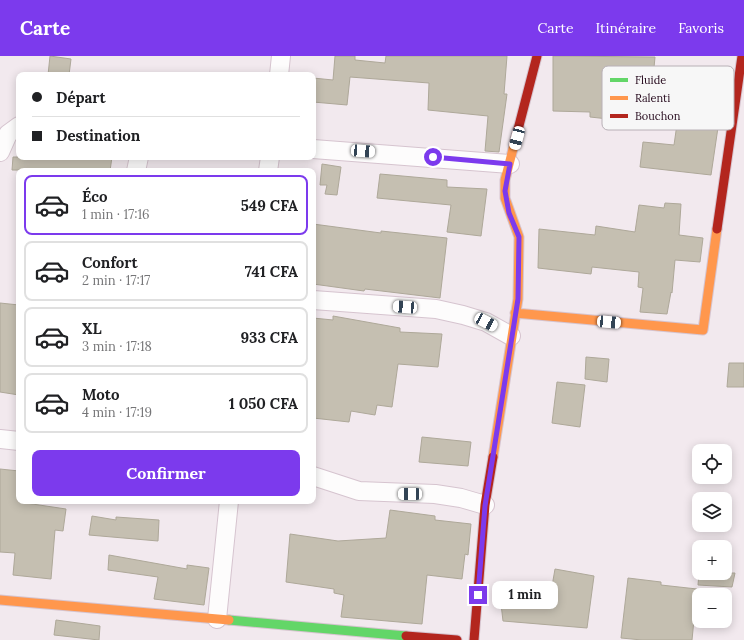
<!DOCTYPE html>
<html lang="fr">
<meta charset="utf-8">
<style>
body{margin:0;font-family:Lora,serif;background:#f6f6f6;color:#202124;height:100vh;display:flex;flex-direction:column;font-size:15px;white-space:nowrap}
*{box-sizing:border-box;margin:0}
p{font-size:13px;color:#757577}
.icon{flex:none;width:22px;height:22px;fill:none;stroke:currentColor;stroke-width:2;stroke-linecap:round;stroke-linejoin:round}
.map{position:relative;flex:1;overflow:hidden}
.drawer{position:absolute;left:16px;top:112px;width:300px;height:336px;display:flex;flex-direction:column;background:#fff;border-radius:8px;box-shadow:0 2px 10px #0003}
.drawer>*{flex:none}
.banner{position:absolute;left:16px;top:16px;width:300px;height:88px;border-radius:8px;box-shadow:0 2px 10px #0003;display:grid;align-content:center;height:88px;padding:0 16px;background:#fff}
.fabs{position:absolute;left:692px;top:388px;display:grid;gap:8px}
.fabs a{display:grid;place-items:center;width:40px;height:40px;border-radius:8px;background:#fff;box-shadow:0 2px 10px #0003;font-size:20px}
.end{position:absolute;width:18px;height:18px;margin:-9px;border:5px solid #7c3aed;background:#fff;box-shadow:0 0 0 2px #fff}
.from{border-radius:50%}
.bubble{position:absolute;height:28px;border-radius:8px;background:#fff;box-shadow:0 2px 10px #0003;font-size:13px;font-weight:700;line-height:28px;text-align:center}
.car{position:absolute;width:12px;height:24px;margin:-12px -6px;border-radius:5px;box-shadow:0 0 3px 1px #0007;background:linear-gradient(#fff 24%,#345 0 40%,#fff 0 76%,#345 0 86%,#fff 0)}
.banner b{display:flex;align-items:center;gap:14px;height:38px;font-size:15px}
.banner b+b{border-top:1px solid #e0e0e0}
.banner i{width:10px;height:10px;background:#202124}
ul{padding:7px 0 0;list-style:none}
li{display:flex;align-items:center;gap:12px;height:60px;margin:0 8px 6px;padding:0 8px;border:2px solid #e0e0e0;border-radius:8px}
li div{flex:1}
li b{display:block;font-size:15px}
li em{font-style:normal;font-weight:700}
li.active{border-color:#7c3aed}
li>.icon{width:36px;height:36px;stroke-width:1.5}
.button{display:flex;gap:8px;margin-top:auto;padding:8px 16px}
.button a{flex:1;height:46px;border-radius:8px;background:#7c3aed;color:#fff;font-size:16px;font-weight:700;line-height:46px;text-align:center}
header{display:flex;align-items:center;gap:24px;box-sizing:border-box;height:56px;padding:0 20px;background:#7c3aed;color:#fff}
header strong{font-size:19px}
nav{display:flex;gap:22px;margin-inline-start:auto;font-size:14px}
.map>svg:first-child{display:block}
.building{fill:#c5bfb1;stroke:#aea899}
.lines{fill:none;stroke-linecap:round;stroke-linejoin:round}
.street-casing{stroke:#d6c4cf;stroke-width:20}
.fast-casing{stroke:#d6c4cf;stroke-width:11}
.slow-casing{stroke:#d6c4cf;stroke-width:11}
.jam-casing{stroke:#d6c4cf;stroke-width:11}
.street{stroke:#fdfcfc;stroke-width:18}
.fast{stroke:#63d668;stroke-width:9}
.slow{stroke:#ff974d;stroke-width:9}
.jam{stroke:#b3261e;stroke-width:9}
.route{stroke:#7c3aed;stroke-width:5}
.key{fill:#f7f7f7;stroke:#b8b0b6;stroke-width:1}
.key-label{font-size:11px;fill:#260a1d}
</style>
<header>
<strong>Carte</strong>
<nav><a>Carte</a><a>Itinéraire</a><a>Favoris</a></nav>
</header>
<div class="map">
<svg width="744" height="584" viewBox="0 0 744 584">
<rect width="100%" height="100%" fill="#f2e9ee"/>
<!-- building -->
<path class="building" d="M 50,0 L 71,3 L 69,19 L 48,19 Z
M 335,0 L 355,0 L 355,4 L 385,7 L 386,0 L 507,0 L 504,38 L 507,38 L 499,96 L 485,95 L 488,60 L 428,54 L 429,27 L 350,21 L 347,49 L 313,46 L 313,22 L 333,24 Z
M 553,0 L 655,1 L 651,44 L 721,51 L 711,119 L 640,111 L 643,86 L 674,89 L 678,61 L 647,58 L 645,73 L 627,71 L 627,65 L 590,61 L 590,56 L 553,55 Z
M 13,101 L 112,101 L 110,115 L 12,114 Z
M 322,108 L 341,111 L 337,139 L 325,138 L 327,129 L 320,129 Z
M 380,118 L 447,124 L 447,131 L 487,133 L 481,180 L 447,176 L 451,149 L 377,142 Z
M 665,147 L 681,148 L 679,179 L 703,182 L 700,206 L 675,204 L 672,237 L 671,236 L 667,258 L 640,256 L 643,232 L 638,231 L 639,216 L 592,211 L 591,218 L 538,212 L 539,173 L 595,179 L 596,170 L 635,176 L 639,149 L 664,152 Z
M 313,168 L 381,177 L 381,175 L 447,182 L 440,242 L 365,233 L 364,235 L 313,228 Z
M 0,247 L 19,249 L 19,339 L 0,336 Z
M 333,260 L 400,272 L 400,276 L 442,278 L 438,311 L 398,308 L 392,351 L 377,349 L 375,359 L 351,355 L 349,366 L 313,362 L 313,262 L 333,264 Z
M 586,301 L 609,303 L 607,326 L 585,323 Z
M 729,307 L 744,307 L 744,331 L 727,331 Z
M 557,326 L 585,329 L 580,371 L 552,367 Z
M 422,381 L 471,386 L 468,410 L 419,406 Z
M 0,413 L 19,415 L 19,446 L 66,453 L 63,475 L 55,474 L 51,523 L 13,519 L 15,497 L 0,496 Z
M 390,454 L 435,460 L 435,464 L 471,468 L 468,499 L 465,498 L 462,523 L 427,519 L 422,568 L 341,561 L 344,539 L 334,537 L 334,533 L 286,526 L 290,478 L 338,485 L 386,482 Z
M 92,460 L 116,464 L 116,461 L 159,464 L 158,485 L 89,479 Z
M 109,499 L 187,513 L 187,509 L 209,512 L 204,549 L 154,543 L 158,521 L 108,514 Z
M 555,513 L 594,520 L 587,572 L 503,565 L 501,548 L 523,531 L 551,536 Z
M 699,517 L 735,517 L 732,531 L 698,529 Z
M 628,522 L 661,526 L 661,529 L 697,533 L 692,584 L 642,584 L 621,582 Z
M 56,564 L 100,570 L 99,584 L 54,579 Z"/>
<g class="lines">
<!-- street casing -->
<g class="street-casing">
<path id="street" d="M 279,19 L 281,0
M 313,93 L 510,108
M 0,96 L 8,78 L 19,70
M 136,115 L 139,101
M 268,115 L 270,101
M 313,244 L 436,253 L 463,259 L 486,266 L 511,280
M 0,383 L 19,385
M 313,420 L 359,435 L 435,438 L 461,442 L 485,449
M 217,563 L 229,445"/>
</g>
<!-- fast casing -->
<g class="fast-casing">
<path id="fast" d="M 229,564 L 406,580"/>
</g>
<!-- slow casing -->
<g class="slow-casing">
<path id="slow" d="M 515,257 L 703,274 L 717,173
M 493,401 L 518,243 L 519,181 L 505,142 L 505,124 L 515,85
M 0,544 L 229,564"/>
</g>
<!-- jam casing -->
<g class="jam-casing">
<path id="jam" d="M 515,85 L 537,0
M 717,173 L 742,0
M 406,580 L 457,584
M 474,584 L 485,449 L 493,401"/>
</g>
<!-- street -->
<use href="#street" class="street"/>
<!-- fast -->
<use href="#fast" class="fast"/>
<!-- slow -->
<use href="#slow" class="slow"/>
<!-- jam -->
<use href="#jam" class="jam"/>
</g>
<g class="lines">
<!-- route -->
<path class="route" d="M 433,101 L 510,108 L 505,135 L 509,157 L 519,181 L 518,243 L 485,450 L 478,539"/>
</g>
<!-- legend -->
<rect x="602" y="10" width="132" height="64" rx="6" class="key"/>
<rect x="610" y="22" width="18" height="4" fill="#63d668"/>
<rect x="610" y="40" width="18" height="4" fill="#ff974d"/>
<rect x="610" y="58" width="18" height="4" fill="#b3261e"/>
<g class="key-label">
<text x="635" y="28">Fluide</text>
<text x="635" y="46">Ralenti</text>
<text x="635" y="64">Bouchon</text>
</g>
</svg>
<div class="fabs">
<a><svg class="icon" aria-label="locate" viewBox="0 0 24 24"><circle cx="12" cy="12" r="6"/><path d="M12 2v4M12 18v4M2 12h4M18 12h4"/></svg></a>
<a><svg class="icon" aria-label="layers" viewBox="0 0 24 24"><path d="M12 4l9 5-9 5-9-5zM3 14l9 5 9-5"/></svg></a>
<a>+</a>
<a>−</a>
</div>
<i class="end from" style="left:433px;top:101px"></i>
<i class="end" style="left:478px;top:539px"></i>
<div class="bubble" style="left:492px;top:525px;width:66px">1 min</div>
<i class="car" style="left:517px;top:82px;rotate:195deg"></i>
<i class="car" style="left:363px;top:95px;rotate:94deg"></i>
<i class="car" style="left:405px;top:251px;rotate:274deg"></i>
<i class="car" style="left:486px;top:266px;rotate:118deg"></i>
<i class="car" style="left:609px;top:266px;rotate:95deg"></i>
<i class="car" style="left:410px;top:438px;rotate:270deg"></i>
<div class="banner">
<b><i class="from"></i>Départ</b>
<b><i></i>Destination</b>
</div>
<section class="drawer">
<ul>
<li class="active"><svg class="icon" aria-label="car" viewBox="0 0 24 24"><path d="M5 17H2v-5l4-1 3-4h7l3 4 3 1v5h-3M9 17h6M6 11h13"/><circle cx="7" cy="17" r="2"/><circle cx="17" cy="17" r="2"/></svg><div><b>Éco</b><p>1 min · 17:16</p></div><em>549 CFA</em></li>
<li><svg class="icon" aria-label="car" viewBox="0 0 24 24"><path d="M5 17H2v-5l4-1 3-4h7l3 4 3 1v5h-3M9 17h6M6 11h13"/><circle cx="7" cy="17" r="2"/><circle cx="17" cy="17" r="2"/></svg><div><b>Confort</b><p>2 min · 17:17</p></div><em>741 CFA</em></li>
<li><svg class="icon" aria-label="car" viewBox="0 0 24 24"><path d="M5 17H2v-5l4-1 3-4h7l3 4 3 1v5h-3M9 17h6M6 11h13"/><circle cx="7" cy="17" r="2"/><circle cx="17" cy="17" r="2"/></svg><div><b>XL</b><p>3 min · 17:18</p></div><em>933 CFA</em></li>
<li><svg class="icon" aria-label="car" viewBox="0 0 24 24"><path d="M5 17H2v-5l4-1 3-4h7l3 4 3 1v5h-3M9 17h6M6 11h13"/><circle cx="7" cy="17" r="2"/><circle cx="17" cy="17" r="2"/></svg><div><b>Moto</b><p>4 min · 17:19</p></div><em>1 050 CFA</em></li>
</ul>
<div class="button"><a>Confirmer</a></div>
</section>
</div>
